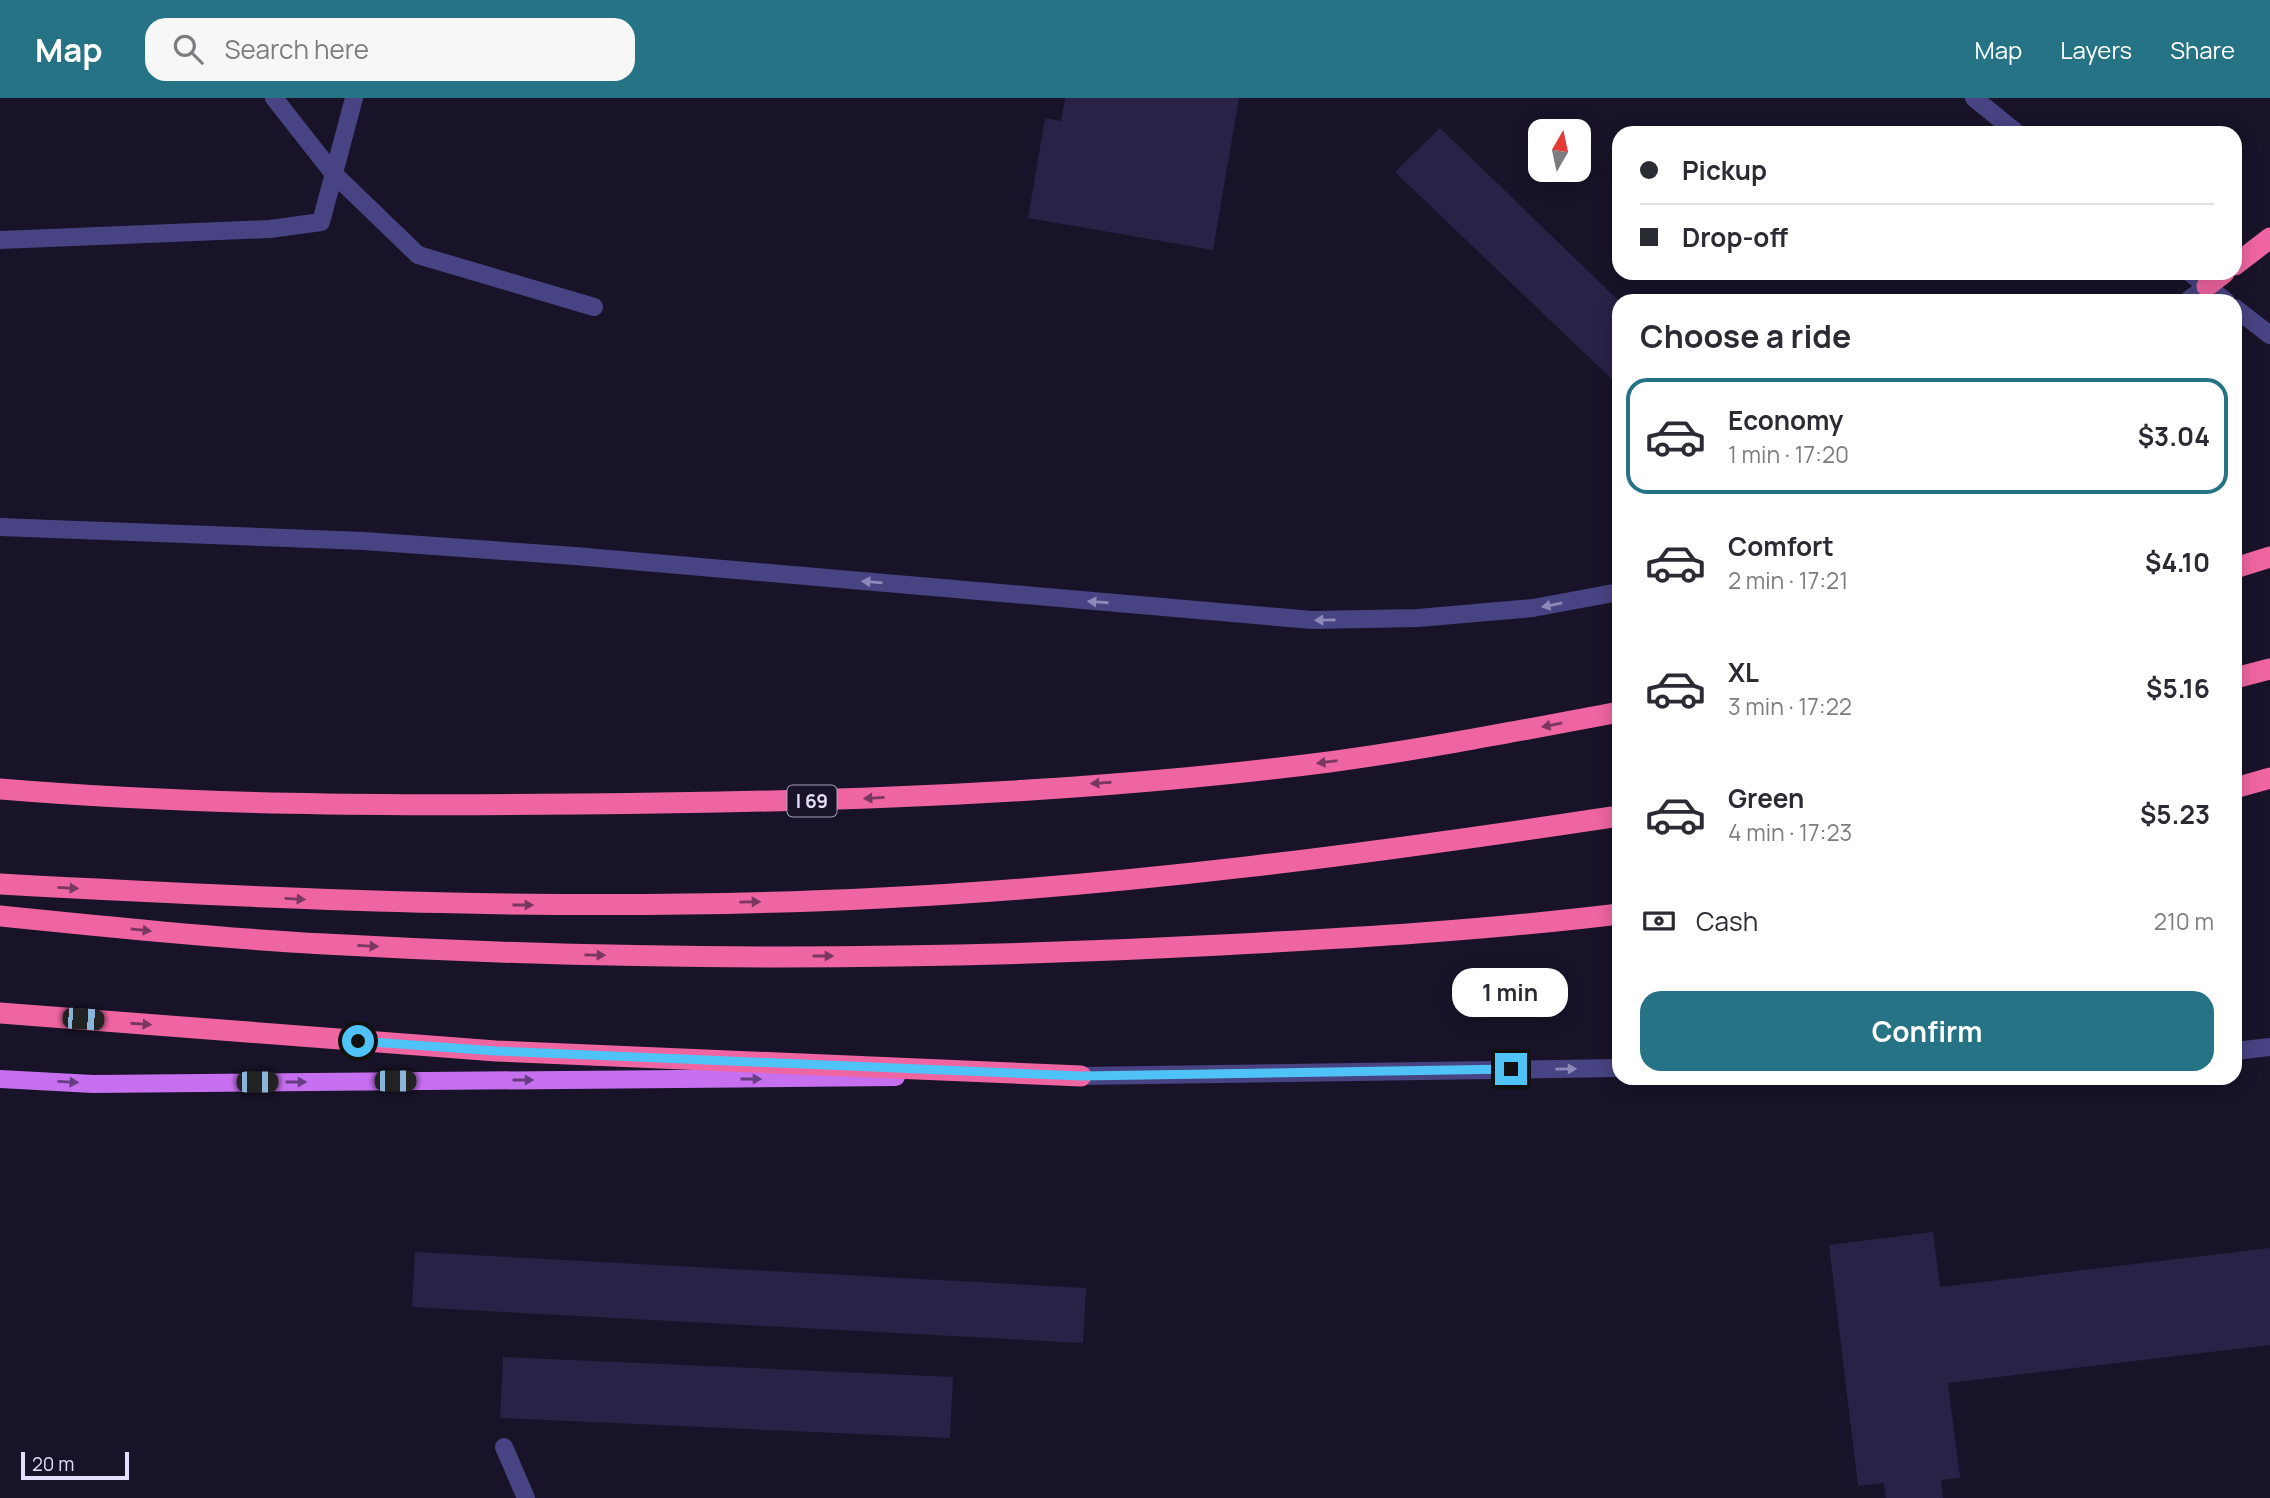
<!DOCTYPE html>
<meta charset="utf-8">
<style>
body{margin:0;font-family:Manrope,sans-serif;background:#f7f7f7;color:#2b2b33;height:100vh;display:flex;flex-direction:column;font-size:26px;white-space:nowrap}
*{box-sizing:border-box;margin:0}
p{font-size:23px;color:#7c7c81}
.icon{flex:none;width:38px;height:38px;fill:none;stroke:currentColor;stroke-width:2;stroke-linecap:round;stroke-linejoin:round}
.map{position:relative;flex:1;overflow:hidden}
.sheet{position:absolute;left:1612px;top:196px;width:630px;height:791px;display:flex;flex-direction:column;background:#fff;border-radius:21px;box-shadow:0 4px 18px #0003}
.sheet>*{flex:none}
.hud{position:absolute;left:1612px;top:28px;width:630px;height:154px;border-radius:21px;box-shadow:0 4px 18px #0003;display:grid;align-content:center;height:154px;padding:0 28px;background:#fff}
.needle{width:46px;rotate:9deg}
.fabs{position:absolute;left:1528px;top:21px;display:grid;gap:14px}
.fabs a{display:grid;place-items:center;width:63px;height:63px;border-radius:14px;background:#fff;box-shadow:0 4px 18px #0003;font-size:35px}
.scale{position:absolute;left:21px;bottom:18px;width:108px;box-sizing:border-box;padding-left:7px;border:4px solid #e2defb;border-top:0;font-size:19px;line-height:24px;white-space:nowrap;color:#e2defb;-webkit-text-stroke:5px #181328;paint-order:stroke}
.end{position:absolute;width:32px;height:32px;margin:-16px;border:9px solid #4fc3f7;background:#111;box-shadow:0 0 0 4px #111}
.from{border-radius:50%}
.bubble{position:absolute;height:49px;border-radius:21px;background:#fff;box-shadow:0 4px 18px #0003;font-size:23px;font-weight:700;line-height:49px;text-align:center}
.car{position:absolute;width:21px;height:42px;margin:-21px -10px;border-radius:9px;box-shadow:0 0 5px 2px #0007;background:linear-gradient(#222 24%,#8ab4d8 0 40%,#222 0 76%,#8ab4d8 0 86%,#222 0)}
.hud b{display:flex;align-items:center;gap:24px;height:66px;font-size:26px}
.hud b+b{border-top:2px solid #e1e1e2}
.hud i{width:18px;height:18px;background:#2b2b33}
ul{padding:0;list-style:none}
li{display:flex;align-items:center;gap:21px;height:116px;margin:0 14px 10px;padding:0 14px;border:4px solid transparent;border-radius:21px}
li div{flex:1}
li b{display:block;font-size:26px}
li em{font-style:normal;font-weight:700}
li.active{border-color:#257384}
li>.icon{width:63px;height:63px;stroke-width:1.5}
h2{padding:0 28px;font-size:32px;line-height:84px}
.pay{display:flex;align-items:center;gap:18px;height:77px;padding:0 28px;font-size:26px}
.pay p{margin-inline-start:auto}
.button{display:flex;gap:14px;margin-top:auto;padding:14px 28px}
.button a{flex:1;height:80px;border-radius:21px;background:#257384;color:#fff;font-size:28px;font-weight:700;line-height:80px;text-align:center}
header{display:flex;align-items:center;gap:42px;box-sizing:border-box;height:98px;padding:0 35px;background:#257384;color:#fff}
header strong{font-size:33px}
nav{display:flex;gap:38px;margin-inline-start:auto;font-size:24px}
.search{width:490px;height:63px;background:#f7f7f7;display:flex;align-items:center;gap:18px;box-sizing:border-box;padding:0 24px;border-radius:21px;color:#7c7c81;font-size:26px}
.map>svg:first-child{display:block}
.building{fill:#2a2147}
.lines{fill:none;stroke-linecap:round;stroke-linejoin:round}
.minor{stroke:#484382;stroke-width:18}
.major{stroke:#c670f0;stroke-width:18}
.highway{stroke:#ef65a1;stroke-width:21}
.oneway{fill:#8d89b8}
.oneway2{fill:#79385e}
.oneway3{fill:#663d82}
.route{stroke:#4fc3f7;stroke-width:9}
.labels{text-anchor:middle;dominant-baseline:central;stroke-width:5;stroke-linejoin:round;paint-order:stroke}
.shield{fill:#181328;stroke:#a5a1bc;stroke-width:2}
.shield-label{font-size:19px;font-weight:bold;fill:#e2defb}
</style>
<header>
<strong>Map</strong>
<div class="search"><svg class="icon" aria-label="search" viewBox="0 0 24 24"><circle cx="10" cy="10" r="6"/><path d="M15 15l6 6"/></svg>Search here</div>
<nav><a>Map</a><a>Layers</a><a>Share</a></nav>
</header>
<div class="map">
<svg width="2270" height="1400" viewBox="0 0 2270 1400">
<rect width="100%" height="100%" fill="#181328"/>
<!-- building -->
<path class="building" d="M 1065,0 L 1239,0 L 1213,152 L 1028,120 L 1045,20 L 1061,23 Z
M 1440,30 L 1619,203 L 1619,288 L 1395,74 Z
M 1933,1134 L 1940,1189 L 2270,1150 L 2270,1247 L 1948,1285 L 1960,1380 L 1941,1382 L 1943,1400 L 1886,1400 L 1884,1385 L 1858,1388 L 1829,1147 Z
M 415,1154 L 1086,1190 L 1083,1245 L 412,1209 Z
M 503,1259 L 953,1279 L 950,1340 L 500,1320 Z"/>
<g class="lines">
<!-- minor -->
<path class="minor" d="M 274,0 L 333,75 L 418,157 L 594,209
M 1974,0 L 2017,35
M 0,142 L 270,131 L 321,124 L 354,0
M 2190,175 L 2226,203
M 2187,203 L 2207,188
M 2235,210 L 2270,237
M 0,429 L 364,443 L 575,458 L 1312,522 L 1418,520 L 1533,510 L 1619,494
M 2235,953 L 2270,949
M 1081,978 L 1619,970
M 504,1349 L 526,1400"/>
<!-- major -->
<path class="major" d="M 0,981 L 93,986 L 896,979"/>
<!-- highway -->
<path class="highway" d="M 2235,167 L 2270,140
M 2207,188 L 2224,175
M 2235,470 L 2270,459
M 2235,580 L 2270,571
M 2235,690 L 2270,680
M 0,691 C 192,707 387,708 579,706 C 829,704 1081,696 1329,664 C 1426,651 1523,632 1619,614
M 0,786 C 293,802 587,815 881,800 C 1129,788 1374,755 1619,718
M 0,818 C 108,829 216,840 325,846 C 623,863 923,863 1221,847 C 1354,840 1487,832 1619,816
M 0,915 L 496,953 L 1081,978"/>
</g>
<!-- one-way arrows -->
<defs><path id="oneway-solid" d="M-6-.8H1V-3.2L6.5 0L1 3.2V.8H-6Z" transform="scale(1.75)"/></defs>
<g class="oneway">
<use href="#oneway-solid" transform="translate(872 484) rotate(-175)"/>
<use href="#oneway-solid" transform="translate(1098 504) rotate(-176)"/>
<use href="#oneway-solid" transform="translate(1552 507) rotate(169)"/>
<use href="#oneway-solid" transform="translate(1325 522) rotate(179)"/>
<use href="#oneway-solid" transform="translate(1566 971) rotate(-1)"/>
</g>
<g class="oneway2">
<use href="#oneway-solid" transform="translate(1552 627) rotate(169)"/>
<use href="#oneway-solid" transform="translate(1327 664) rotate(173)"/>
<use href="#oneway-solid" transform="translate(1101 685) rotate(176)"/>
<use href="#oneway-solid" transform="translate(874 700) rotate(177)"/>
<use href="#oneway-solid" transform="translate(68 790) rotate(3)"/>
<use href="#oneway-solid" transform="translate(295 801) rotate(3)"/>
<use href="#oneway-solid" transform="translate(750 804) rotate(-1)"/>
<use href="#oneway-solid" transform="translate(523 807)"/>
<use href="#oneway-solid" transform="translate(141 832) rotate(6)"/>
<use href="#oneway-solid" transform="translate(368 848) rotate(3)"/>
<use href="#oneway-solid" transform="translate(595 857) rotate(1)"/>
<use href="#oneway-solid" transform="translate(823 858)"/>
<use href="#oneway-solid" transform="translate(141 926) rotate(4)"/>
</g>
<g class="oneway3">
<use href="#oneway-solid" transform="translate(751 981)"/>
<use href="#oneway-solid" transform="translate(523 982)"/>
<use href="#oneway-solid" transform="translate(68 984) rotate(3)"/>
<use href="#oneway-solid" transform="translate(296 984)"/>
</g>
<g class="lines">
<!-- route -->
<path class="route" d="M 358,943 L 496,953 L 1081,978 L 1511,971"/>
</g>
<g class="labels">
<!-- shield labels -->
<rect class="shield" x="787.5" y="687.5" width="49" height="31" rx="5"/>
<g class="shield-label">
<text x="812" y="703">I 69</text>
</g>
</g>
</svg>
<div class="fabs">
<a><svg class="needle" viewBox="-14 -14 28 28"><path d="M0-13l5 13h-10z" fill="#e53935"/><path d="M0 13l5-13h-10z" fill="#7c7c81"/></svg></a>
</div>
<div class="scale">20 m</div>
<i class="end from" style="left:358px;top:943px"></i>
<i class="end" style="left:1511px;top:971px"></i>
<div class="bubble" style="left:1452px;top:870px;width:116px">1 min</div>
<i class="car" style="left:83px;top:921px;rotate:94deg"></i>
<i class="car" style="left:395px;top:983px;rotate:90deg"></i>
<i class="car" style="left:257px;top:984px;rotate:90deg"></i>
<div class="hud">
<b><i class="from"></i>Pickup</b>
<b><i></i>Drop-off</b>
</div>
<section class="sheet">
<h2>Choose a ride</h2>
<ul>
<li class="active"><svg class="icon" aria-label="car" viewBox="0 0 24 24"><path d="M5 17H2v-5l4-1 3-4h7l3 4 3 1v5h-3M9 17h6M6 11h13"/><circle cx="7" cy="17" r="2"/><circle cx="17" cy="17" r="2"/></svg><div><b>Economy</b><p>1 min · 17:20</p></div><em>$3.04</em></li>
<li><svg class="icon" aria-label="car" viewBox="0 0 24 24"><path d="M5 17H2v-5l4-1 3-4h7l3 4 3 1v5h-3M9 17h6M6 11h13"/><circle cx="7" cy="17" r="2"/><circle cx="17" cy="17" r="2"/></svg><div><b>Comfort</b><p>2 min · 17:21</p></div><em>$4.10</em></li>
<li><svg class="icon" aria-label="car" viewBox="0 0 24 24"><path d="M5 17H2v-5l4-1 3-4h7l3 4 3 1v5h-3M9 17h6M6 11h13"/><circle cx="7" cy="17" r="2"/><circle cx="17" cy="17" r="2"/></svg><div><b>XL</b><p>3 min · 17:22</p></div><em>$5.16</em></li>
<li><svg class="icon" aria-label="car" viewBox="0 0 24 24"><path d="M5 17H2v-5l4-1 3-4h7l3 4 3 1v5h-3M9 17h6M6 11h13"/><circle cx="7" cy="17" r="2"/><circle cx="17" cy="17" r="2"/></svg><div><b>Green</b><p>4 min · 17:23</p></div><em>$5.23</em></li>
</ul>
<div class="pay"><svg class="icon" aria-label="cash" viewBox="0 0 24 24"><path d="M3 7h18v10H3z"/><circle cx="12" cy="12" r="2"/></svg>Cash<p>210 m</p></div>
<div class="button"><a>Confirm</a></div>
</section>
</div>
